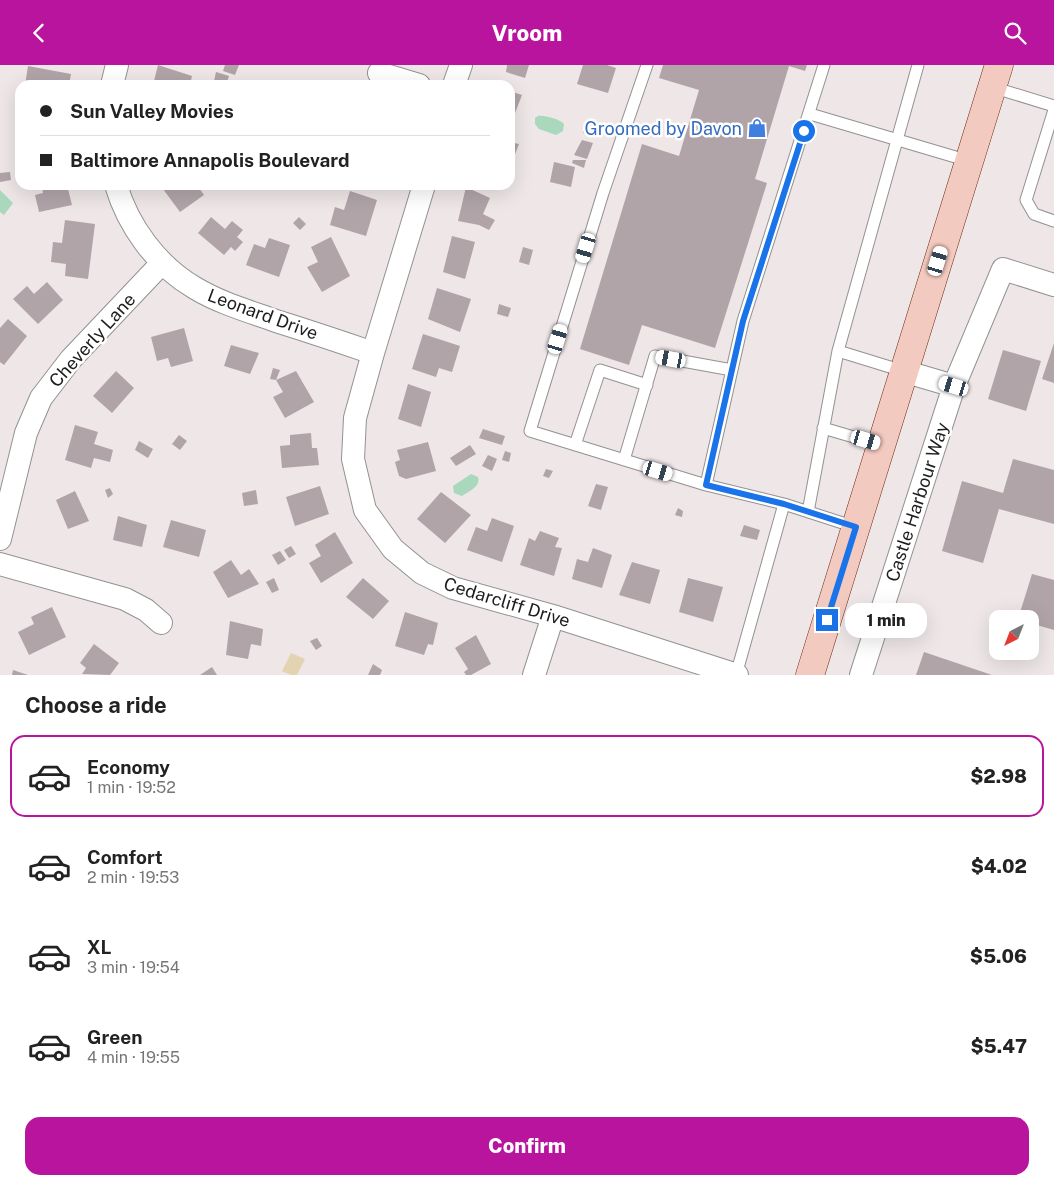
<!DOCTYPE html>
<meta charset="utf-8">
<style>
body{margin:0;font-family:"Public Sans",sans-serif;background:#f6f6f6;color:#222;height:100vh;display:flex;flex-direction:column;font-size:19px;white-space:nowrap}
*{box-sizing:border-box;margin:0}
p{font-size:16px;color:#767676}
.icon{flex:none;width:28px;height:28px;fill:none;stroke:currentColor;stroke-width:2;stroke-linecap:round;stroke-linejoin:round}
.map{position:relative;height:610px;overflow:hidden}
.panel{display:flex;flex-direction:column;background:#fff;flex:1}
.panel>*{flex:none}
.banner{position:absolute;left:15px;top:15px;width:500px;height:110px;border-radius:15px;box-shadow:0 5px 20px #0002;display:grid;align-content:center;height:110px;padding:0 25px;background:#fff}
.needle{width:32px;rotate:222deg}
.buttons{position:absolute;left:989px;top:545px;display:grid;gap:10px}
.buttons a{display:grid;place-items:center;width:50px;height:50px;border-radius:10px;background:#fff;box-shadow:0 5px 20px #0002;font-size:25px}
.end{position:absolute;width:22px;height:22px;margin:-11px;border:6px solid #1a73e8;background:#fff;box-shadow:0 0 0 2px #fff}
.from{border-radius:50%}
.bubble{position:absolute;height:35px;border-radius:15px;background:#fff;box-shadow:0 5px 20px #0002;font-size:16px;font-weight:800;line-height:35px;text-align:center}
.car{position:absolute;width:15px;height:30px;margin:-15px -8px;border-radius:6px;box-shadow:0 0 4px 1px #0007;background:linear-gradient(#fff 24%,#345 0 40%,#fff 0 76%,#345 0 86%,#fff 0)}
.banner b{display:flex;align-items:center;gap:18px;height:48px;font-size:19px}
.banner b+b{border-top:1px solid #e0e0e0}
.banner i{width:12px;height:12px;background:#222}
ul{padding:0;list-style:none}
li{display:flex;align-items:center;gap:15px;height:82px;margin:0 10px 8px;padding:0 15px;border:2px solid transparent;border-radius:15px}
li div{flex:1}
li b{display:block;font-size:19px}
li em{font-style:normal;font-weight:800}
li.selected{border-color:#b9149e}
li>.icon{width:45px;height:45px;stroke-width:1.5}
h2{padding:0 25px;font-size:22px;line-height:60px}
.primary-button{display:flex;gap:10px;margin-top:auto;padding:10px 25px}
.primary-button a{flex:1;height:58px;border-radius:15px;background:#b9149e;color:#fff;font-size:20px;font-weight:800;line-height:58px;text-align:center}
header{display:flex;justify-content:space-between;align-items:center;height:65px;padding:0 25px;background:#b9149e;color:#fff;font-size:22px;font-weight:800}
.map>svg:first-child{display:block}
.grass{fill:#e3d3b0}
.water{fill:#aad8bc}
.building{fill:#b0a4a9}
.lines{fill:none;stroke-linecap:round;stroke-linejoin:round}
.service-casing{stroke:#929292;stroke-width:13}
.minor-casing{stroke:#929292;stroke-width:24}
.secondary-casing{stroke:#6b2810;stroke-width:29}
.service{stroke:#fff;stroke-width:11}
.minor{stroke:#fff;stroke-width:22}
.secondary{stroke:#f3cabf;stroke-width:28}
.route{stroke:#1a73e8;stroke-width:6}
.labels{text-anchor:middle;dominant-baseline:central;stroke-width:5;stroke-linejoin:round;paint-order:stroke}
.shop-label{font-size:18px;fill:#366cbe;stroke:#fff;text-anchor:end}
.street-label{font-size:18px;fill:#1e1e1e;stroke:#fff}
</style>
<header><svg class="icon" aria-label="back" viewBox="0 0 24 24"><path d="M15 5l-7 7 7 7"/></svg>Vroom<svg class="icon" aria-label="search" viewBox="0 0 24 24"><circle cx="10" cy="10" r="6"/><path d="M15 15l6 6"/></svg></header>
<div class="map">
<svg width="1054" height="610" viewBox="0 0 1054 610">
<rect width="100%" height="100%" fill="#eee6e7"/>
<!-- grass -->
<path class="grass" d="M 291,588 L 305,594 L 297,610 L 291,610 L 282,606 Z"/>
<!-- water -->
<path class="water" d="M 538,51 C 545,50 559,54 564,59 L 563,66 L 556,70 L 539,64 L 535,59 L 535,53 Z
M 0,125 L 13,138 L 4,150 L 0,147 Z
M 471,409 L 478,412 C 481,422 469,426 462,431 L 454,428 L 453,421 Z"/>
<!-- building -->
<path class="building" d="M 158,0 L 192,11 L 190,20 L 153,20 Z
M 225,0 L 239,0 L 235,10 L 223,6 Z
M 507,0 L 529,0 L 525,13 L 506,7 Z
M 583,0 L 607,0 L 616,3 L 608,28 L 577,19 Z
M 663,0 L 807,0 L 805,6 L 789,1 L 755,114 L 767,118 L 715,283 L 642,260 L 629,300 L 580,284 L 642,79 L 679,91 L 699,25 L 659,13 Z
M 28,1 L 71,9 L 69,20 L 25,20 Z
M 216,7 L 229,11 L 226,20 L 214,16 Z
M 510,26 L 522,30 L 510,61 Z
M 586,58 L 597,61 L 594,71 L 583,68 Z
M 582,75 L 593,78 L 587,94 L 574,90 Z
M 510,77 L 519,79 L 510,102 Z
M 573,95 L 586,95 L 584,103 L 572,98 Z
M 554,97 L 575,102 L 571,122 L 550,117 Z
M 10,107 L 11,115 L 0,117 L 0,108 Z
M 42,120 L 67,120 L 72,140 L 39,147 L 35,130 L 43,128 Z
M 168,120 L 197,120 L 204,130 L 180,147 L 163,124 Z
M 466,122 L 490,133 L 483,149 L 495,155 L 489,165 L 479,160 L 458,156 Z
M 350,126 L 377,135 L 366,171 L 330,160 L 335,142 L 344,145 Z
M 211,152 L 225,164 L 232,156 L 243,165 L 237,172 L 243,177 L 235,186 L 231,182 L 224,190 L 198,168 Z
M 299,152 L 306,159 L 300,165 L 293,158 Z
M 65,155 L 95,159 L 88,214 L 65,211 L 66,199 L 51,197 L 53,177 L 62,178 Z
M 452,171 L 475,177 L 465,214 L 443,207 Z
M 331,172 L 350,211 L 322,227 L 307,202 L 318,197 L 311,182 Z
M 269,173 L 290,180 L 279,212 L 246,200 L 254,179 L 265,183 Z
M 523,182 L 533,185 L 529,200 L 519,197 Z
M 47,217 L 63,235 L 38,259 L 13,234 L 27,221 L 34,229 Z
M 437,223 L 471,234 L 460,267 L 428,254 Z
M 499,239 L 511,243 L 508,252 L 497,249 Z
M 8,254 L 27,271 L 4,300 L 0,297 L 0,263 Z
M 184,263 L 193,296 L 171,302 L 168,293 L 157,296 L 151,272 Z
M 423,269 L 460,281 L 452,307 L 439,303 L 436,312 L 412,304 Z
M 1054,278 L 1054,318 L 1042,314 Z
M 231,280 L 259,288 L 250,309 L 224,301 Z
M 1003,285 L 1041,296 L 1026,346 L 988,334 Z
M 273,303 L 280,305 L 276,315 L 270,314 Z
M 116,306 L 134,323 L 112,348 L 93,331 Z
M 296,306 L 314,337 L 285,353 L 273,332 L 283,327 L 276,315 Z
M 408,319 L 431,327 L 421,362 L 398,354 Z
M 75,360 L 98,367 L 94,379 L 113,385 L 110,397 L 94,393 L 91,403 L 65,395 Z
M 483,364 L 505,371 L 502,380 L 479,373 Z
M 311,368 L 312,383 L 317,383 L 319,400 L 282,403 L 280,381 L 290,380 L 290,370 Z
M 179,370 L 187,376 L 180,385 L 172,379 Z
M 139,376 L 153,384 L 148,393 L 135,385 Z
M 428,377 L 436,406 L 406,414 L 399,411 L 395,397 L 400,395 L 397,385 Z
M 470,380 L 476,389 L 456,401 L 450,393 Z
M 505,386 L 511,388 L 509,397 L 502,395 Z
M 488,390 L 497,394 L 492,406 L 482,401 Z
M 1013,394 L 1054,405 L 1054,459 L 999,444 L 983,498 L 942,486 L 962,416 L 1003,428 Z
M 546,404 L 553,406 L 549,413 L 543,411 Z
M 596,419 L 608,422 L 601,445 L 588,441 Z
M 320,421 L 329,449 L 295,461 L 286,432 Z
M 110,423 L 113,429 L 108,433 L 105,425 Z
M 256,425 L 258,439 L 244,441 L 242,428 Z
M 75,426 L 89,456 L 68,464 L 56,435 Z
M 441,427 L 471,450 L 445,478 L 417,454 Z
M 678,443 L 683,446 L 682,452 L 675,450 Z
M 118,451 L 147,460 L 142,482 L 113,475 Z
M 492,453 L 514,461 L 502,497 L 467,485 L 476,462 L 487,466 Z
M 171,455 L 206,465 L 199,492 L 163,482 Z
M 744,460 L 760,465 L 757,475 L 740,471 Z
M 540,466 L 559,473 L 555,482 L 562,483 L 554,511 L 520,500 L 529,473 L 535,476 Z
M 335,467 L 353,498 L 321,518 L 309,498 L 321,491 L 315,480 Z
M 291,481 L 296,489 L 289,493 L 284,485 Z
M 593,483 L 612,490 L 602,523 L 572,514 L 577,494 L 588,497 Z
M 280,486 L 286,495 L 278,500 L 272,490 Z
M 231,495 L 241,510 L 249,504 L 259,519 L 228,533 L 213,507 Z
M 632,497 L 660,505 L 650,539 L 619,530 Z
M 1032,509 L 1054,515 L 1054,565 L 1030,558 L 1030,554 L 1018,554 Z
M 274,513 L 279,525 L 272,528 L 266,517 Z
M 363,513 L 389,536 L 373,554 L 346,532 Z
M 688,513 L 723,522 L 713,557 L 679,547 Z
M 52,542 L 66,572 L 29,590 L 18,567 L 34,559 L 31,552 Z
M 405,547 L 438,558 L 433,580 L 428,579 L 424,590 L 395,581 Z
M 230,556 L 263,564 L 261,581 L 251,579 L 248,594 L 226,590 Z
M 476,570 L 491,599 L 471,610 L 466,610 L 464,607 L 468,604 L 455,583 Z
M 317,573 L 322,581 L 316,585 L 310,576 Z
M 94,579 L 119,598 L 110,610 L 82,609 L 86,603 L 80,598 Z
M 924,587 L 992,610 L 916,610 Z
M 373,599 L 382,605 L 380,610 L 368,610 Z
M 212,602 L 217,610 L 200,610 Z
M 13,605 L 28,610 L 12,610 Z"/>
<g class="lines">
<!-- service casing -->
<g class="service-casing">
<path id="service" d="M 647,0 L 603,128 L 530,366 L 706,420 L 784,439 L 736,610
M 992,22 L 1054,41
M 1054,45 L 1026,135 L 1034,149 L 1054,156
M 810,49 L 969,96
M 838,286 L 903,306
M 823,363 L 881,380
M 575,380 L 600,305 L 647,320
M 624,395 L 655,291 L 732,305
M 706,420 L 743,256 L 824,0
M 784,439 L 855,462
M 808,447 L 838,286 L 918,0"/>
</g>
<!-- minor casing -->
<g class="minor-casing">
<path id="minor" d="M 379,8 L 419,20
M 112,20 L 117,0
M 454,20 L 461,0
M 116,120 C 128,161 157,201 195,223 C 220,238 248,246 276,256 C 308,266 341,277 373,288
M 424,120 L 373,288 L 355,353 L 353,394 L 365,445 L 393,484 L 422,508 L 453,523 L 553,551 L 737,610
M 903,306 L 954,321
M 0,474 L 26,368 L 41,333 L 71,294 L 162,198
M 0,499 L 125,534 L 146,545 L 161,558
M 534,610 L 553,551
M 861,610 L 954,321 L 1003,204 L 1054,220"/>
</g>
<!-- secondary casing -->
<g class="secondary-casing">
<path id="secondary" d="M 810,610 L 999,0"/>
</g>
<!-- service -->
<use href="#service" class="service"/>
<!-- minor -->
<use href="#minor" class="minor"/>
<!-- secondary -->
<use href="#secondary" class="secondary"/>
</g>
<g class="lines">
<!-- route -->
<path class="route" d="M 804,66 L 743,256 L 706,420 L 784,439 L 856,462 L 827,555"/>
</g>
<!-- icons -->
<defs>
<g id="shop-bare" transform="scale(1.5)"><path d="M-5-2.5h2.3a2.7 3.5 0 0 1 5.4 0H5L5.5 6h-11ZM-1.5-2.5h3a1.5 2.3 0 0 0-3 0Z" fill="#3f7fe0" stroke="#fff" stroke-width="2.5" paint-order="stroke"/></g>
</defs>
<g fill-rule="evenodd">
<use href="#shop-bare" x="757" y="63"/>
</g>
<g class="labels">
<!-- shop labels -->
<g class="shop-label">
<text x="742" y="63">Groomed by Davon</text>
</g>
<!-- street labels -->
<g class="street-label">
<text transform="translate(263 249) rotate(20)">Leonard Drive</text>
<text transform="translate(92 275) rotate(-48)">Cheverly Lane</text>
<text transform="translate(917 437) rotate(-72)">Castle Harbour Way</text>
<text transform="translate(507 537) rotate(17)">Cedarcliff Drive</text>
</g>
</g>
</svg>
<div class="buttons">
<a><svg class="needle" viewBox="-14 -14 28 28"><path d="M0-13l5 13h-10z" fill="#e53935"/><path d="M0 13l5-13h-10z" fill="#767676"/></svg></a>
</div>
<i class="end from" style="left:804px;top:66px"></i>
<i class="end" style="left:827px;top:555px"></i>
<div class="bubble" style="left:845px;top:538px;width:82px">1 min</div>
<i class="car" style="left:586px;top:183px;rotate:197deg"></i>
<i class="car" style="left:938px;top:196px;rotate:17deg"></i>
<i class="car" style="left:558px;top:274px;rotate:17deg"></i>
<i class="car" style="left:671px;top:294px;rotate:280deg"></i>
<i class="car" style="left:954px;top:321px;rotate:287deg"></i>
<i class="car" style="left:866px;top:375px;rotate:106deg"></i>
<i class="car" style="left:658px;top:406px;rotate:107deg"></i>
<div class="banner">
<b><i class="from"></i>Sun Valley Movies</b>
<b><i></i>Baltimore Annapolis Boulevard</b>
</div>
</div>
<section class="panel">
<h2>Choose a ride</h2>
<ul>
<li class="selected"><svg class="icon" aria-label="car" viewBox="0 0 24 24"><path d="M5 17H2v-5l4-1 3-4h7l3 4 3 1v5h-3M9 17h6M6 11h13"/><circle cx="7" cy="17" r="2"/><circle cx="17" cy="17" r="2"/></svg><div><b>Economy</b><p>1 min · 19:52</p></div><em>$2.98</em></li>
<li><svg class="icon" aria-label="car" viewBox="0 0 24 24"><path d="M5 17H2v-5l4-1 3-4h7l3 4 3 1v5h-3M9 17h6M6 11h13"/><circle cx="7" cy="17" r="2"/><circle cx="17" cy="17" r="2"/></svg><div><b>Comfort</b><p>2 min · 19:53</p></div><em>$4.02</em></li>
<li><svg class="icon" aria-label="car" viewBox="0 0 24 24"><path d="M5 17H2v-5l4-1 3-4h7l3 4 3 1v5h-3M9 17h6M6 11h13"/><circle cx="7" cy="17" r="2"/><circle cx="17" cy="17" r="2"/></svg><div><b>XL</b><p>3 min · 19:54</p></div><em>$5.06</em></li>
<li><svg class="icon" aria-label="car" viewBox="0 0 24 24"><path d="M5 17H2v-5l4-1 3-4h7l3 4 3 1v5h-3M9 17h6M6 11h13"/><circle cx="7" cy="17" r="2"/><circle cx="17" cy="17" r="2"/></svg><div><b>Green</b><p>4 min · 19:55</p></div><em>$5.47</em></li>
</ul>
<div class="primary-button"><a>Confirm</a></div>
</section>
